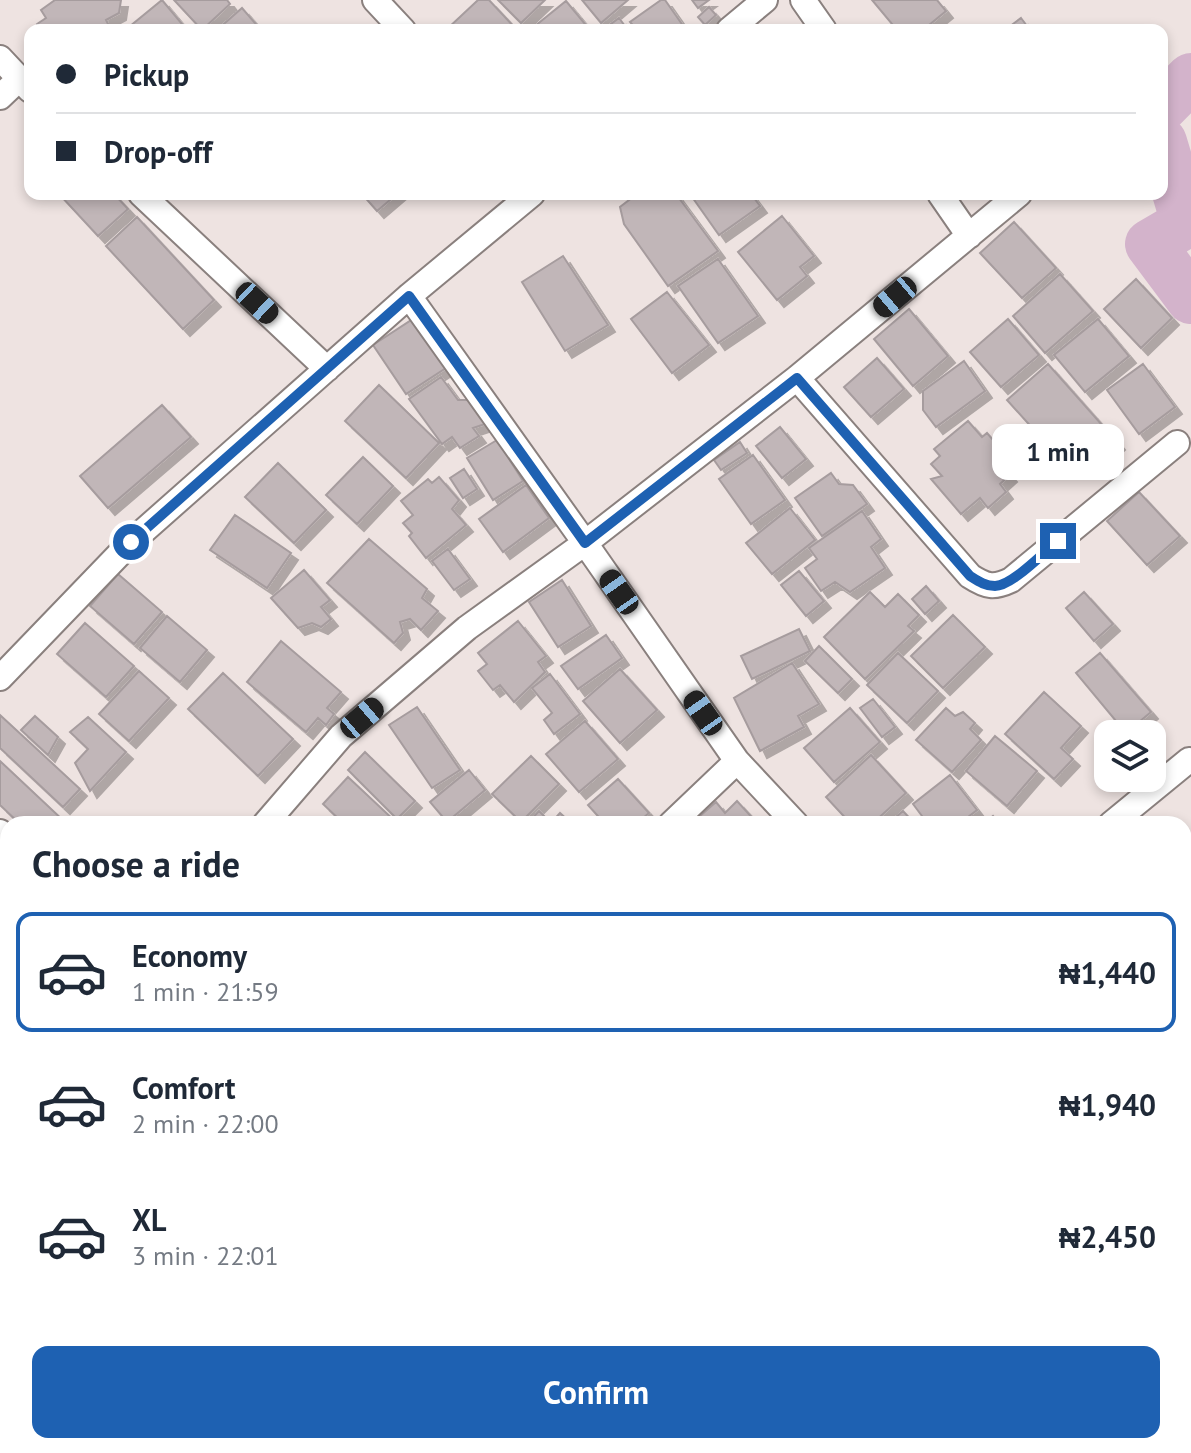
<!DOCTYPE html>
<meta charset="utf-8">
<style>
body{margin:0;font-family:"PT Sans",sans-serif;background:#f6f6f7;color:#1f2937;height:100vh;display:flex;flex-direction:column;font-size:30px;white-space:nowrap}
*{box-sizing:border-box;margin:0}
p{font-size:26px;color:#747a83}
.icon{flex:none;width:44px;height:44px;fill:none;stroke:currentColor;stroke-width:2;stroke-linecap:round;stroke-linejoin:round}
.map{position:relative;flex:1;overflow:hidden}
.drawer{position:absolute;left:0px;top:816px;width:1192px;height:638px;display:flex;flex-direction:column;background:#fff;border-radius:24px 24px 0 0;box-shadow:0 4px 12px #0003}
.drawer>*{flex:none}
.guide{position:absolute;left:24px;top:24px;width:1144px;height:176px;border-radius:16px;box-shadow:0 4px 12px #0003;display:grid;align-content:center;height:176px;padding:0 32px;background:#fff}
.tools{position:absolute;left:1094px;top:720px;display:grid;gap:16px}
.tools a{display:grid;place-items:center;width:72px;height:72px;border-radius:16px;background:#fff;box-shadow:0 4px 12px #0003;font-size:40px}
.end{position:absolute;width:36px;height:36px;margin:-18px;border:10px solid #1e61b2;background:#fff;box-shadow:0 0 0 4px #fff}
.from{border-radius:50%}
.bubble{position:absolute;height:56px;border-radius:16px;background:#fff;box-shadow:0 4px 12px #0003;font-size:26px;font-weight:800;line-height:56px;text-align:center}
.car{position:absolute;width:24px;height:48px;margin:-24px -12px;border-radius:10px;box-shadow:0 0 6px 2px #0007;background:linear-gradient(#222 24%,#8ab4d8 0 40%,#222 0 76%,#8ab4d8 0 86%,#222 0)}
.guide b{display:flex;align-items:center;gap:28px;height:76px;font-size:30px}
.guide b+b{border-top:2px solid #e0e1e3}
.guide i{width:20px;height:20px;background:#1f2937}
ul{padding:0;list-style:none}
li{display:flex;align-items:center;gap:24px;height:120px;margin:0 16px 12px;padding:0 16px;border:4px solid transparent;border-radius:16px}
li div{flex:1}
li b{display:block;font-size:30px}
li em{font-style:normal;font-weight:800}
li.active{border-color:#1e61b2}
li>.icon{width:72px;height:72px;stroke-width:1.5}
h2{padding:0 32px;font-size:36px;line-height:96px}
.cta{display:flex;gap:16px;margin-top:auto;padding:16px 32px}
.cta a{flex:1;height:92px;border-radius:16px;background:#1e61b2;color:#fff;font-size:32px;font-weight:800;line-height:92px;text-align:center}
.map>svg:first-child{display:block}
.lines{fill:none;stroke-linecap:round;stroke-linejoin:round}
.river{stroke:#d3b3cb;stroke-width:50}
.building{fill:#c1b6b8;stroke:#a69c9e;stroke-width:2;filter:url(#shadow)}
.street-casing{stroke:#8a807e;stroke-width:28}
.street{stroke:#fff;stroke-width:24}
.route{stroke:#1e61b2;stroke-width:10}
</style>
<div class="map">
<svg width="1191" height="1453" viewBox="0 0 1191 1453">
<defs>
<filter id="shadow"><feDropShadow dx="7" dy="7" stdDeviation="0" flood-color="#0004"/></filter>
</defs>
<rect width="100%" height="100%" fill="#eee3e1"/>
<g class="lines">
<!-- river -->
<path class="river" d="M 1162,107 L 1191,78
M 1162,142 L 1186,223 L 1150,244 L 1191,299"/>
</g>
<!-- building -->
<path class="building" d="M 55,0 L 121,0 L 119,13 L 106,20 L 111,30 L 40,30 L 37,24 L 46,18 L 41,10 Z
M 162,0 L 187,30 L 131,30 L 129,27 Z
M 174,0 L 227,0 L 230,4 L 202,30 Z
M 478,0 L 489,0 L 516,29 L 446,30 Z
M 498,0 L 545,0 L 521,23 Z
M 582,0 L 628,0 L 601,23 Z
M 661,0 L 665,0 L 686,30 L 637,30 L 630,22 Z
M 692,0 L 709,0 L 698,8 Z
M 872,0 L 937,0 L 946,11 L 923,30 L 897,30 Z
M 566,1 L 590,30 L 530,30 Z
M 709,7 L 716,15 L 705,25 L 698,17 Z
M 242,8 L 261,30 L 217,30 Z
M 619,18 L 628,30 L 603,30 Z
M 1021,18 L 1030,30 L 1005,30 Z
M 59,194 L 114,194 L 128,209 L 98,236 Z
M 362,194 L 397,194 L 377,211 Z
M 637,194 L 676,194 L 718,251 L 668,286 L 624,224 L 620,207 Z
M 690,194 L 751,194 L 760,206 L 719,235 Z
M 782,216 L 814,256 L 800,267 L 807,276 L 777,300 L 738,252 Z
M 137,217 L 214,300 L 183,329 L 106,246 Z
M 1014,222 L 1056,268 L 1022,298 L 980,253 Z
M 563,256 L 608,325 L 565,351 L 522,282 Z
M 718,259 L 758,316 L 718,343 L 678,286 Z
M 1060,274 L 1093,311 L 1045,353 L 1013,316 Z
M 1136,279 L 1172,318 L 1141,348 L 1104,309 Z
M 667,292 L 709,345 L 672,373 L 631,319 Z
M 909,309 L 948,356 L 913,386 L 874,339 Z
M 416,317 L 449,366 L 406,394 L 373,345 Z
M 1008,319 L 1039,355 L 1001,387 L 970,352 Z
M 1098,319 L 1129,356 L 1085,392 L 1054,355 Z
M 877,358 L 904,389 L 871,417 L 844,387 Z
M 964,361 L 985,391 L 936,427 L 923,410 L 923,391 Z
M 1048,364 L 1118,443 L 1101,458 L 1086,441 L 1073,440 L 1063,449 L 1051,435 L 1044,441 L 1007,400 Z
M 1143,364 L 1175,407 L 1139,434 L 1107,390 Z
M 441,377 L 458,400 L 471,400 L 488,423 L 473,428 L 479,436 L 460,448 L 452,437 L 442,444 L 409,399 Z
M 379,385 L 439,443 L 406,478 L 345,421 Z
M 162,405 L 191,437 L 108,508 L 80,476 Z
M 968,421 L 982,437 L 987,433 L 1014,464 L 1006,471 L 1010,475 L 1000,484 L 1006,492 L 988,508 L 980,498 L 961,514 L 931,479 L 942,476 L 931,464 L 940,456 L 934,449 Z
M 780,427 L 806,459 L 782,478 L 756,446 Z
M 497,440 L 523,481 L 493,500 L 467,458 Z
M 740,442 L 747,453 L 721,470 L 714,460 Z
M 753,455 L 785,500 L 751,524 L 719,479 Z
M 363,457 L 393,486 L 357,524 L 326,495 Z
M 278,463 L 326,510 L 294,543 L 245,497 Z
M 464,469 L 477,489 L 463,498 L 450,478 Z
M 831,473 L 839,484 L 853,485 L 867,504 L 822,536 L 795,498 Z
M 439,477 L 459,500 L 452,509 L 466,525 L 426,558 L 409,536 L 412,533 L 403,523 L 413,515 L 401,501 L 428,479 L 432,483 Z
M 526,485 L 549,518 L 503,552 L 479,519 Z
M 1139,492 L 1180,536 L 1147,565 L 1107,521 Z
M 790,508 L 815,540 L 772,574 L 746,543 Z
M 862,511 L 881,539 L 871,547 L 885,568 L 850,592 L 835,582 L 821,591 L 805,568 L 817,559 L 809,548 Z
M 235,515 L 291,553 L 267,588 L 210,550 Z
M 369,539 L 427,589 L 422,598 L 438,611 L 421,630 L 410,619 L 400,622 L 403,633 L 394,643 L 327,583 Z
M 448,549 L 470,579 L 454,590 L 432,561 Z
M 304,570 L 330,600 L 321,607 L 331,619 L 321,627 L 312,623 L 298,628 L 271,598 Z
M 799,571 L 824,601 L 806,616 L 781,585 Z
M 118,574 L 162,612 L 134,644 L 90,606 Z
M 562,580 L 591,626 L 558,647 L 529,602 Z
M 926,586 L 939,601 L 925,614 L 912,599 Z
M 870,592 L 885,607 L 898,594 L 919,615 L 908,626 L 914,631 L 865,679 L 824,637 Z
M 1084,592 L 1113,624 L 1094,641 L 1066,608 Z
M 953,615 L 985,647 L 943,688 L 911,656 Z
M 167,616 L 207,650 L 180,682 L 140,648 Z
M 518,621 L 546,656 L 538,662 L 545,672 L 514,702 L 500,685 L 493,690 L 478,671 L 487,664 L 478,653 Z
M 85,623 L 134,666 L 106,697 L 57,654 Z
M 799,629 L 810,651 L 752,679 L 741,656 Z
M 606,635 L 622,658 L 578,689 L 561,666 Z
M 281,641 L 341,692 L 327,708 L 334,714 L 326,725 L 318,718 L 306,732 L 247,682 Z
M 819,646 L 852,679 L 838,693 L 805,661 Z
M 898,653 L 938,691 L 907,723 L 867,685 Z
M 1100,653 L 1151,712 L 1126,733 L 1076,673 Z
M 792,663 L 819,704 L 798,716 L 804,727 L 760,751 L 734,698 Z
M 620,669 L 657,710 L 620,743 L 583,701 Z
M 139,671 L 169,698 L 129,741 L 99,714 Z
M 223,673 L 293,739 L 258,776 L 188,709 Z
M 550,674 L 580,714 L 554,734 L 544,720 L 552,713 L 532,688 Z
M 1044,692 L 1081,726 L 1061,748 L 1073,759 L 1054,779 L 1005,734 Z
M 873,699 L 895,727 L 882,737 L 860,708 Z
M 417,707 L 460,770 L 432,788 L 389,725 Z
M 850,708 L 880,742 L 834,782 L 804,748 Z
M 946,708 L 955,716 L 963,712 L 975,723 L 970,729 L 981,740 L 952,772 L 916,740 Z
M 0,715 L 80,789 L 63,807 L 0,748 Z
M 35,716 L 58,737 L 48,755 L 21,730 Z
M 88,717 L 126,752 L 90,791 L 75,763 L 88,749 L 70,732 Z
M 585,721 L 618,759 L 579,792 L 546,754 Z
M 995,736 L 1037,771 L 1007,806 L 966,771 Z
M 365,752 L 415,801 L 397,819 L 348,770 Z
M 871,755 L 906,793 L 872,824 L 851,824 L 826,797 Z
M 531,756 L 559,784 L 521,822 L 492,794 Z
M 0,761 L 66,823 L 65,824 L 20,824 L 0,805 Z
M 469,770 L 485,790 L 447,822 L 430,802 Z
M 950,775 L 977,810 L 959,824 L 928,824 L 913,804 Z
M 348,777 L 398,824 L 344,824 L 323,804 Z
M 618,779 L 649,813 L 636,824 L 605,824 L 588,805 Z
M 737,801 L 757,823 L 763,818 L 768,824 L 707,824 L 700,816 L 716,802 L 725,813 Z
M 539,811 L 551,823 L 560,813 L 572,824 L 527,824 Z
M 903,811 L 915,824 L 888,824 Z
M 993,816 L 1000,824 L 984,824 Z
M 8,893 L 8,933 L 0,924 L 0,899 Z
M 1191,946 L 1191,984 L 1184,976 L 1184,952 Z
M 0,964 L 8,975 L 8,997 L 0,1003 Z
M 1184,995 L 1191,1002 L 1191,1030 L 1184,1037 Z
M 8,1018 L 8,1046 L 0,1036 L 0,1024 Z
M 0,1050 L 8,1060 L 8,1074 L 0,1081 Z
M 3,1109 L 8,1115 L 8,1183 L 0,1173 L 0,1111 Z
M 0,1216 L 8,1227 L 8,1263 L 0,1253 Z
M 1184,1248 L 1191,1256 L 1191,1275 L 1184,1281 Z
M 16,1446 L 65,1446 L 66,1447 L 61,1453 L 9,1453 Z
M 75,1446 L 165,1446 L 172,1453 L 82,1453 Z
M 179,1446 L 233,1446 L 240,1453 L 175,1453 L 173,1451 Z
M 354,1446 L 410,1446 L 417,1453 L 361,1453 Z
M 437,1446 L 492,1446 L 485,1453 L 444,1453 Z
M 504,1446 L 506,1446 L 513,1453 L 497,1453 Z
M 526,1446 L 562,1446 L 556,1453 L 533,1453 Z
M 763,1446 L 804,1446 L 797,1453 L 756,1453 Z"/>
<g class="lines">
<!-- street casing -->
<g class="street-casing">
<path id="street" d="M 375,0 L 403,30
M 803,0 L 824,30
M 729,30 L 765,0
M 0,58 L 30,90
M 0,97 L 19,79
M 141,194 L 327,369
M 940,194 L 969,236
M 409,296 L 585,543 L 737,761 L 796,824
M 797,378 L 970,576 C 987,587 994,588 1011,580 L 1177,443
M 0,678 L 131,542 L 409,296 L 532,194
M 265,824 L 341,736 L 467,628 L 585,543 L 797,378 L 1019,194
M 671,824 L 737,761
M 1111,824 L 1189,760
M 0,832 L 8,840
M 1184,1150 L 1191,1145
M 0,1308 L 8,1301
M 651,1446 L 658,1453
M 285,1453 L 292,1446
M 832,1453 L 840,1446"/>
</g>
<!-- street -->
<use href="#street" class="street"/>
</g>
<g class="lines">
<!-- route -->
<path class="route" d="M 131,542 L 409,296 L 585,543 L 797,378 L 970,576 C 978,581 985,586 995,586 C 1012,586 1044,552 1058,541"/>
</g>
</svg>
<div class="tools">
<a><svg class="icon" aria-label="layers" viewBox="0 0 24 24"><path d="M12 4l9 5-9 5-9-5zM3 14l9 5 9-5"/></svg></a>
</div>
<i class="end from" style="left:131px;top:542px"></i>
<i class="end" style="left:1058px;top:541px"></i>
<div class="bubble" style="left:992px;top:424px;width:132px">1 min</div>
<i class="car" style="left:895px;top:297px;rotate:230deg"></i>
<i class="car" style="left:257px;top:303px;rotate:133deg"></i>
<i class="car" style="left:619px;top:592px;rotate:325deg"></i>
<i class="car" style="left:703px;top:713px;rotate:325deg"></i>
<i class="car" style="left:362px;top:718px;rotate:50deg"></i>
<div class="guide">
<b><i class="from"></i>Pickup</b>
<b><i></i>Drop-off</b>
</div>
<section class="drawer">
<h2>Choose a ride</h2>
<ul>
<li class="active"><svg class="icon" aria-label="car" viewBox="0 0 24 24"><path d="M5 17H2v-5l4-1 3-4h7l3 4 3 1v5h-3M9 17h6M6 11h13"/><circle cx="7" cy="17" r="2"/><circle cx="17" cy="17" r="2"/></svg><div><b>Economy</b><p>1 min · 21:59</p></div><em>₦1,440</em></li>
<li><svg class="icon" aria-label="car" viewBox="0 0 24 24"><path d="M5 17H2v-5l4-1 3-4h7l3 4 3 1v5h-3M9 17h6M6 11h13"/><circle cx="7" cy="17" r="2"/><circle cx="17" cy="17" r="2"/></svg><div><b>Comfort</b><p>2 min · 22:00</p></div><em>₦1,940</em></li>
<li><svg class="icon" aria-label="car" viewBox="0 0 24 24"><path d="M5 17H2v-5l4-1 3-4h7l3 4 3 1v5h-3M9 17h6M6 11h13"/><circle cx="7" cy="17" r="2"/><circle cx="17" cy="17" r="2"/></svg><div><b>XL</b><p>3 min · 22:01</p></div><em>₦2,450</em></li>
</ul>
<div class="cta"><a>Confirm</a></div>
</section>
</div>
